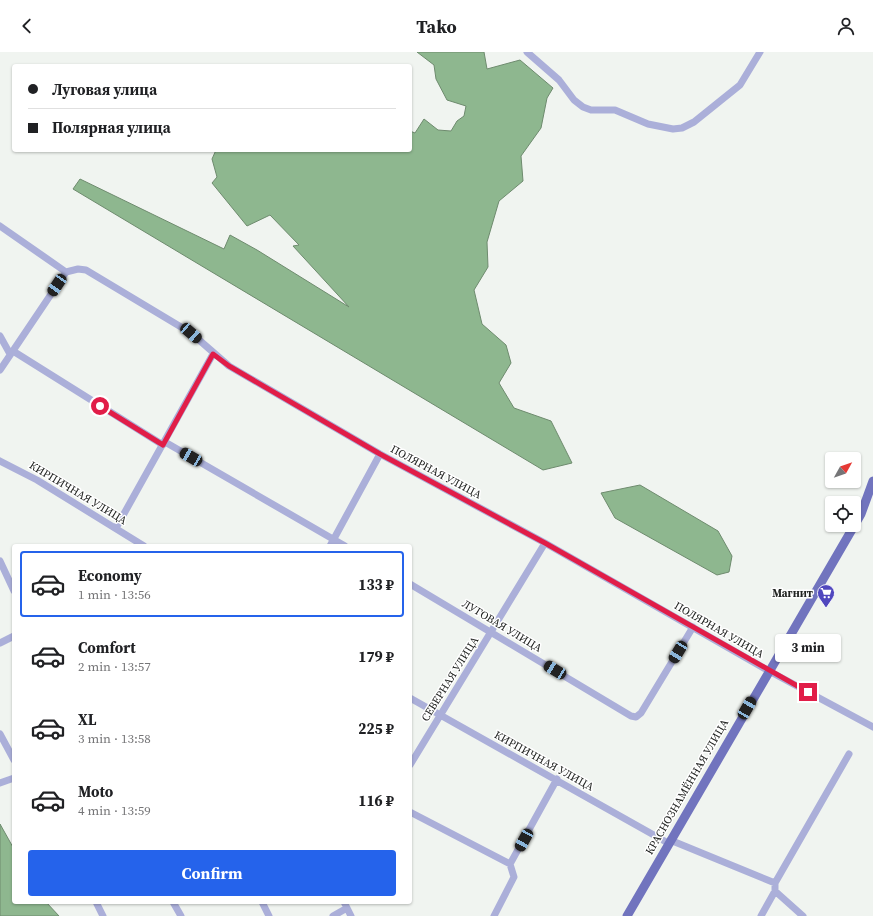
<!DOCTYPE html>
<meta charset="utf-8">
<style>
body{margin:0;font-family:"Source Serif 4",serif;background:#f6f6f6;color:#202124;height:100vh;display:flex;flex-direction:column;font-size:15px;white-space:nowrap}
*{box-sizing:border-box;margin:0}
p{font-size:13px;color:#757577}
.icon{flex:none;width:22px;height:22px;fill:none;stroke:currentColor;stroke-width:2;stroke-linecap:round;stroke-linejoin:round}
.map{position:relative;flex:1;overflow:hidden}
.panel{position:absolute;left:12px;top:492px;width:400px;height:360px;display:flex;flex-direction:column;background:#fff;border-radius:4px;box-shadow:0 1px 3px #0004}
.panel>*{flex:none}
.guide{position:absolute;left:12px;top:12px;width:400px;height:88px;border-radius:4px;box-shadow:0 1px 3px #0004;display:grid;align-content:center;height:88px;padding:0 16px;background:#fff}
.needle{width:26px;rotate:50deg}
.buttons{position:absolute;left:825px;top:400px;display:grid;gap:8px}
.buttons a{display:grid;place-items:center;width:36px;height:36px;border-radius:4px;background:#fff;box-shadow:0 1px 3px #0004;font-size:20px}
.end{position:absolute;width:18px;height:18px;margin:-9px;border:5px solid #e11d48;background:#fff;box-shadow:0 0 0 2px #fff}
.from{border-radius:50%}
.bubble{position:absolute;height:28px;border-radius:4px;background:#fff;box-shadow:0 1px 3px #0004;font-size:13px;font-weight:700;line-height:28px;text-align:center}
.car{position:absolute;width:12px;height:24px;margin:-12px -6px;border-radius:5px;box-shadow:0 0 3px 1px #0007;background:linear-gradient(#222 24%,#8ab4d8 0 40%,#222 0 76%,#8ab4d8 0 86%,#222 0)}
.guide b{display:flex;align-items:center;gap:14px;height:38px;font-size:15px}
.guide b+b{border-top:1px solid #e0e0e0}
.guide i{width:10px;height:10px;background:#202124}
ul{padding:7px 0 0;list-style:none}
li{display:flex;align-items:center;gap:12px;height:66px;margin:0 8px 6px;padding:0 8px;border:2px solid transparent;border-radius:4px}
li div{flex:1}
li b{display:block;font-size:15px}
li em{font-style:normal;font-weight:700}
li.on{border-color:#2563eb}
li>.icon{width:36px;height:36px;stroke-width:1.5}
.button{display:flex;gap:8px;margin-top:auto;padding:8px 16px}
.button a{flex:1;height:46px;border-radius:4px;background:#2563eb;color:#fff;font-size:16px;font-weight:700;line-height:46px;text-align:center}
header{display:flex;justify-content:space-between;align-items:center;height:52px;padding:0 16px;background:#fff;font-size:18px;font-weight:700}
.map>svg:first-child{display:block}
.water{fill:#8eb78f;stroke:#6e8b6e}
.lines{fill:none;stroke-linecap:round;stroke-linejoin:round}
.minor{stroke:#abafd9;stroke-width:7}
.major{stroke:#7174be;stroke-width:9}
.route{stroke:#e11d48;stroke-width:5}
.labels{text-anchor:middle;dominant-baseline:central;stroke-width:3;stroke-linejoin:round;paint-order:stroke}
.street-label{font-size:11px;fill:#222422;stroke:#fff}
.poi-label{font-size:11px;font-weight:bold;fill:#222422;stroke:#fff;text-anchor:end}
</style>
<header><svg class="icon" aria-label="back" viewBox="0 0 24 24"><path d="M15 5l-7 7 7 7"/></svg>Tako<svg class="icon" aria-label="person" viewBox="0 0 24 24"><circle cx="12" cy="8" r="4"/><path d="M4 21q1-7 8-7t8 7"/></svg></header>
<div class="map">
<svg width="873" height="864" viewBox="0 0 873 864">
<rect width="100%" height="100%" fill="#f0f4f0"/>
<!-- water -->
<path class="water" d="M 417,0 L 484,0 L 487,17 L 520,8 L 553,36 L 547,46 L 541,76 L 521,104 L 523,129 L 499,149 L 487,190 L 488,215 L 474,238 L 482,272 L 506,293 L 511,311 L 499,331 L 514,356 L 551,369 L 572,411 L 543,418 L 73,137 L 80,127 L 224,197 L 230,183 L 257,198 L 349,255 L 293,194 L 299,193 L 270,163 L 247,174 L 212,131 L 217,125 L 212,107 L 216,98 L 410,98 L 410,79 L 415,81 L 424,67 L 438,78 L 451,79 L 457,69 L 464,64 L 466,54 L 447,48 L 436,27 L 434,13 Z
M 640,433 L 718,479 L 732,504 L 729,520 L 717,523 L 615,466 L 601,441 Z
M 0,772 L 14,797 L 14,850 L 46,850 L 59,864 L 0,864 Z"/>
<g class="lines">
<!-- minor -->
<path class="minor" d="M 527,0 L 559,28 L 574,48 L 583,55 L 591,58 L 615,58 L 648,72 L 673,77 L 682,76 L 694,70 L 740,33 L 760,0
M 0,174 L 66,220 L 78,217 L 86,218 L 191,281 L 229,314 L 380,402 L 545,491 L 769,619 L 873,675
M 0,284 L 10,302
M 13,299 L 163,393
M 0,318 L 66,220
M 165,390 L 345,494
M 0,409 L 37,428 L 144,494
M 116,476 L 213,302
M 330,494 L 380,402
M 0,509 L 14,539
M 410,532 L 631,664 L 636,665 L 641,661 L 693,575
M 0,591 L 14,584
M 410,646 L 668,791
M 0,682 L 14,708
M 410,713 L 545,491
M 0,731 L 14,726
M 410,760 L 510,812
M 670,788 L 775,831
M 775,839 L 803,864
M 96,850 L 103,864
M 173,850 L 181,864
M 262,850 L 269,864
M 344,850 L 351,864
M 333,864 L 347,856
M 494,864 L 514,825 L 510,812 L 557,727
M 761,864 L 775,839 L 775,831 L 849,702"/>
<!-- major -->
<path class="major" d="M 627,864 L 861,462 L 873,429"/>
</g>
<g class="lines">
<!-- route -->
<path class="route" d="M 100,354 L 163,393 L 213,302 L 229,314 L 380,402 L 545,491 L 808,640"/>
</g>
<!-- icons -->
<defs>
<g id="supermarket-pin" transform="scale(0.9)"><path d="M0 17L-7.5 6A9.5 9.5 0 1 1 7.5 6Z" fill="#5047be" stroke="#fff"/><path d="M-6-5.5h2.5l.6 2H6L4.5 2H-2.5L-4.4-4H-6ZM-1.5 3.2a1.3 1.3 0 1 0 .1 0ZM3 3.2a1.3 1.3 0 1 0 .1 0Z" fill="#fff"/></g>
</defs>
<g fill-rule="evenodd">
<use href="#supermarket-pin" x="826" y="541"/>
</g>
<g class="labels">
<!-- street labels -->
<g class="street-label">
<text transform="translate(436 420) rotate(28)">ПОЛЯРНАЯ УЛИЦА</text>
<text transform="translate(78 441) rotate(31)">КИРПИЧНАЯ УЛИЦА</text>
<text transform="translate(502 574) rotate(31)">ЛУГОВАЯ УЛИЦА</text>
<text transform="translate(719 578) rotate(30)">ПОЛЯРНАЯ УЛИЦА</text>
<text transform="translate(450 627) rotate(-58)">СЕВЕРНАЯ УЛИЦА</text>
<text transform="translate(544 709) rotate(29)">КИРПИЧНАЯ УЛИЦА</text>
<text transform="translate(687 735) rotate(-60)">КРАСНОЗНАМЁННАЯ УЛИЦА</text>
</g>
<!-- poi labels -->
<g class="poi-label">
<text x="813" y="541">Магнит</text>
</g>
</g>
</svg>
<div class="buttons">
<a><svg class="needle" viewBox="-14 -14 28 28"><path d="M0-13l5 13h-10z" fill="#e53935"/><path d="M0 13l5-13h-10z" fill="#757577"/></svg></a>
<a><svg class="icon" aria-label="locate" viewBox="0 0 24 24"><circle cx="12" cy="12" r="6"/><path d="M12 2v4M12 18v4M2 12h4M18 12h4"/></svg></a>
</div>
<i class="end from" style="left:100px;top:354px"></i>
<i class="end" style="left:808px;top:640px"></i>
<div class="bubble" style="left:775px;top:582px;width:66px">3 min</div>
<i class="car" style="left:57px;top:233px;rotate:214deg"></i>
<i class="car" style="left:191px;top:281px;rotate:131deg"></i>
<i class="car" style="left:191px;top:405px;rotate:300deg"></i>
<i class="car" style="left:678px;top:600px;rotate:211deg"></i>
<i class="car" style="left:555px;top:618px;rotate:301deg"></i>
<i class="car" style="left:747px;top:656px;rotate:30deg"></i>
<i class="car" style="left:524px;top:788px;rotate:209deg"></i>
<div class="guide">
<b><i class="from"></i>Луговая улица</b>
<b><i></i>Полярная улица</b>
</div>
<section class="panel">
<ul>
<li class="on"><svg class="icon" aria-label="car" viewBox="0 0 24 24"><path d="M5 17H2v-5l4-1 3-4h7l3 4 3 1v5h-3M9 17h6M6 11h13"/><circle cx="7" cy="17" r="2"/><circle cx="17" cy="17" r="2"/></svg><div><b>Economy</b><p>1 min · 13:56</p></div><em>133 ₽</em></li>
<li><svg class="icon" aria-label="car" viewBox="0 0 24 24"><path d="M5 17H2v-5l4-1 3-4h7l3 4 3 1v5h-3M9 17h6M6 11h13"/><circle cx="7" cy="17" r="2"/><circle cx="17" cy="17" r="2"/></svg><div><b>Comfort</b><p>2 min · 13:57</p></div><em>179 ₽</em></li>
<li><svg class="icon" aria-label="car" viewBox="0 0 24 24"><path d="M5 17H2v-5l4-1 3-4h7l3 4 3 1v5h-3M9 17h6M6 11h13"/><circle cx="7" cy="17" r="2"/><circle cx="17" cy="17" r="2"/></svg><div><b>XL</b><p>3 min · 13:58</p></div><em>225 ₽</em></li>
<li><svg class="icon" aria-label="car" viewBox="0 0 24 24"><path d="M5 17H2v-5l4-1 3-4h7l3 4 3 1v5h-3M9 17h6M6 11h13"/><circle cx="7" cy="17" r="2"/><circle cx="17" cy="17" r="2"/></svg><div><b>Moto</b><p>4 min · 13:59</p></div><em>116 ₽</em></li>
</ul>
<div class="button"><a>Confirm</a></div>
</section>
</div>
